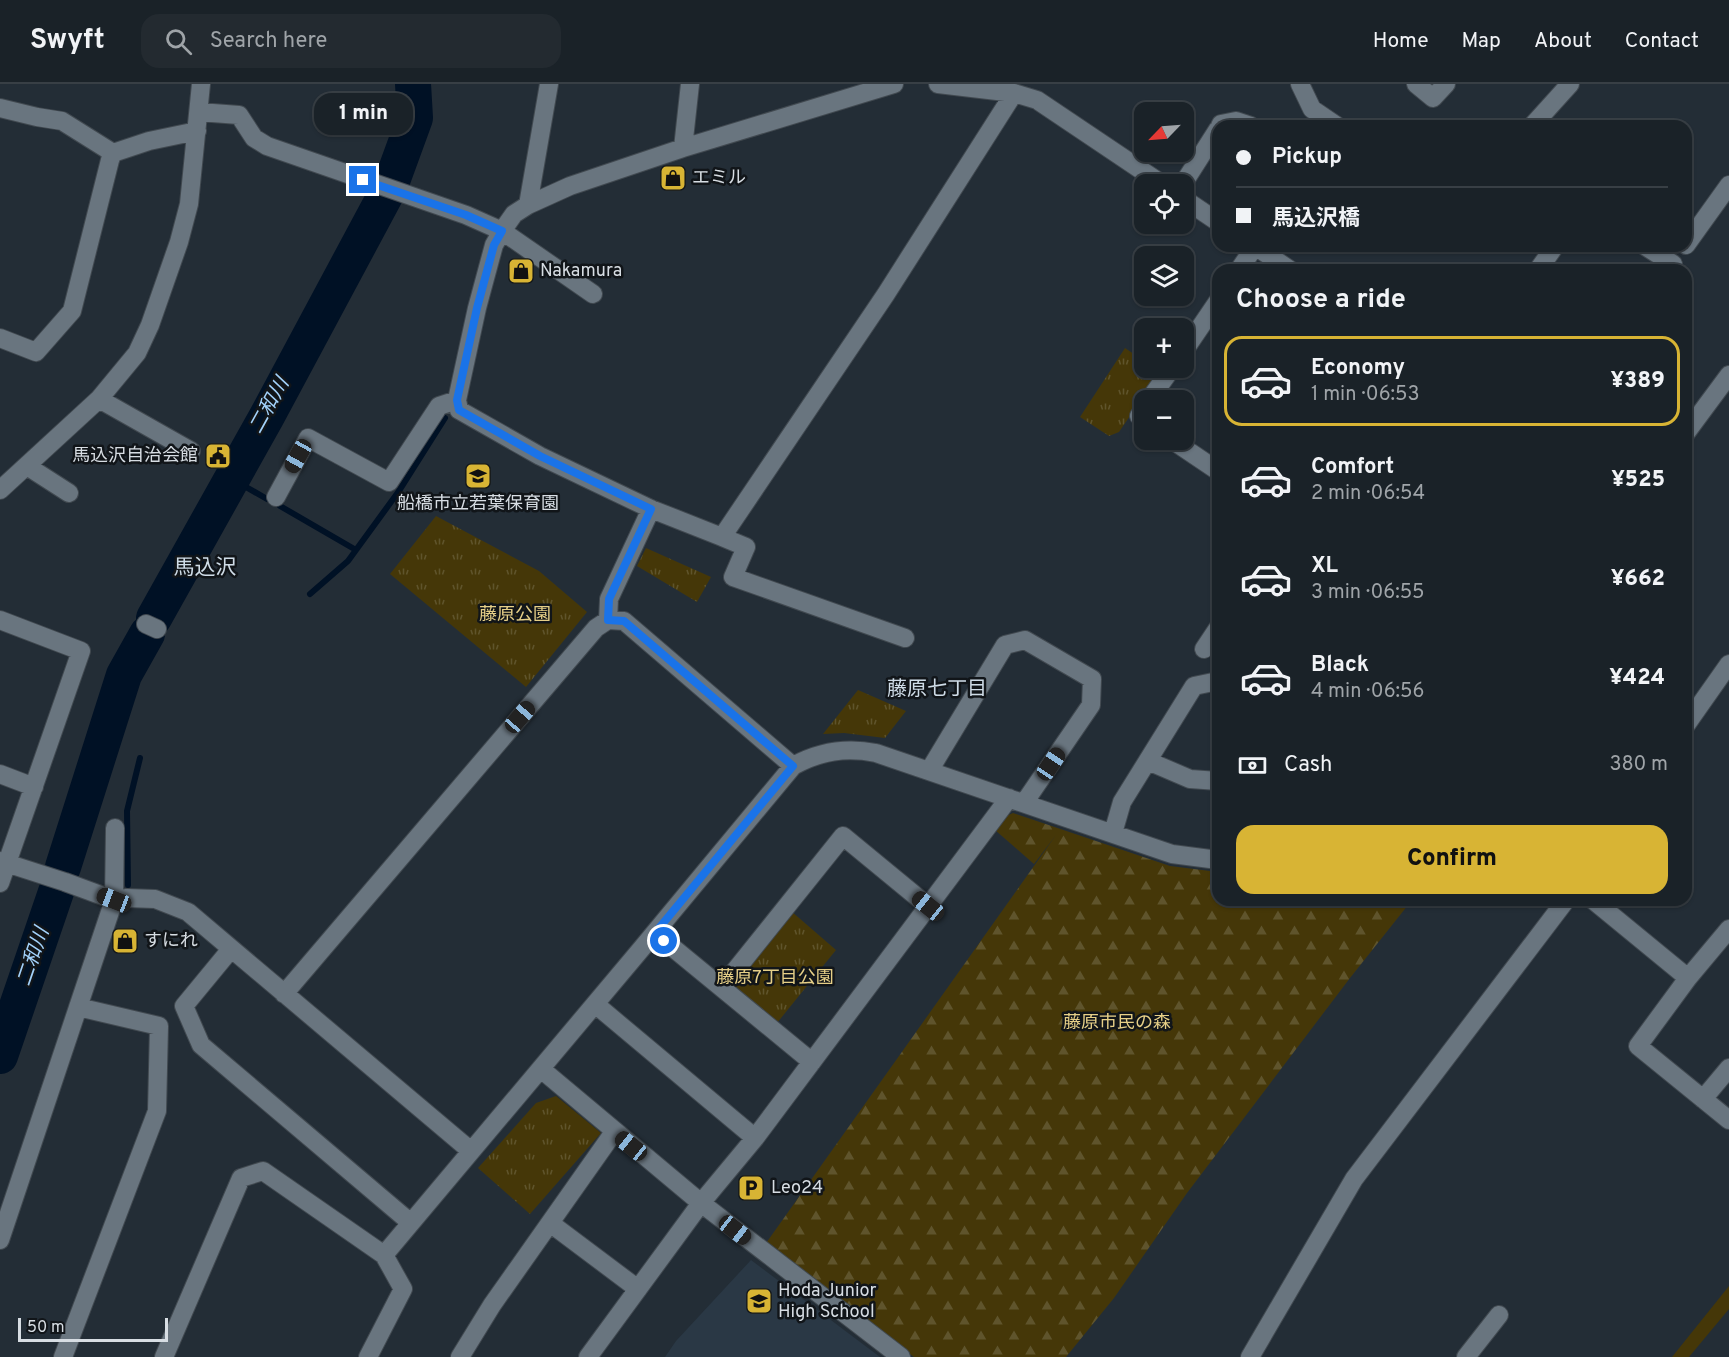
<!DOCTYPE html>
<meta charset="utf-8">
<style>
body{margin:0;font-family:Overpass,"Noto Sans JP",sans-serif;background:#232a30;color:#f1f3f6;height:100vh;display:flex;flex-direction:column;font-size:22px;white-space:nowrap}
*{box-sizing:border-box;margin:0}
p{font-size:20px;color:#9fa4a8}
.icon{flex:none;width:33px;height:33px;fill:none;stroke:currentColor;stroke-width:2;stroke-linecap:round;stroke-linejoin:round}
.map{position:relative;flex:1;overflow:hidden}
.panel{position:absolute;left:1212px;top:180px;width:480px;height:642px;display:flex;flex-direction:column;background:#1a2228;border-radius:18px;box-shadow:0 2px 4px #0004,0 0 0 2px #383f45}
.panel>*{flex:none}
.top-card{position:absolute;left:1212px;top:36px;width:480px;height:132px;border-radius:18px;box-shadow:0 2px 4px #0004,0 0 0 2px #383f45;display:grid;align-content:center;height:132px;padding:0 24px;background:#1a2228}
.needle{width:39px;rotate:245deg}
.buttons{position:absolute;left:1134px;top:18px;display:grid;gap:12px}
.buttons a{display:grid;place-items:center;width:60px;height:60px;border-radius:12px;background:#1a2228;box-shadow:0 2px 4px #0004,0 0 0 2px #383f45;font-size:30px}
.scale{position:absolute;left:18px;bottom:15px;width:150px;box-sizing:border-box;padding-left:6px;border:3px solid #d7dde3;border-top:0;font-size:16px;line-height:21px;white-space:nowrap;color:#d7dde3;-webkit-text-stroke:4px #111519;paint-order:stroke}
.end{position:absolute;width:27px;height:27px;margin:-14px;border:8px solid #1a73e8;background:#fff;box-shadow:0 0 0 3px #fff}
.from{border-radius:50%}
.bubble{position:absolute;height:42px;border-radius:18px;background:#1a2228;box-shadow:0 2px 4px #0004,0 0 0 2px #383f45;font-size:20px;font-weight:800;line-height:42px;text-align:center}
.car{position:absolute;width:18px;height:36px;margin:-18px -9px;border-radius:8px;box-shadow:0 0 4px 2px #0007;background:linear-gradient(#222 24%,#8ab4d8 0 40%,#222 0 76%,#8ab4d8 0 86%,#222 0)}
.top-card b{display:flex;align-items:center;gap:21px;height:57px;font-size:22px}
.top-card b+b{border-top:2px solid #383f45}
.top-card i{width:15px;height:15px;background:#f1f3f6}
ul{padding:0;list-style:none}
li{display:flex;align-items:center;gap:18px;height:90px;margin:0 12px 9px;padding:0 12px;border:3px solid transparent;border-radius:18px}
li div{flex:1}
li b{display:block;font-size:22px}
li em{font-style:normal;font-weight:800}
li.current{border-color:#d8b434}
li>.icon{width:54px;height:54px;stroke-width:1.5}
h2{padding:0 24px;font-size:27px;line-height:72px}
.pay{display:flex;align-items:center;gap:15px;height:66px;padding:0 24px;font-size:22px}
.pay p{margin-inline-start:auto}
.button{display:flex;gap:12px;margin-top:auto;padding:12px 24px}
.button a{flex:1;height:69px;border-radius:18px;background:#d8b434;color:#111;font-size:24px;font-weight:800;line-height:69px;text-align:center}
header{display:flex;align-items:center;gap:36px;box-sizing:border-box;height:84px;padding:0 30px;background:#1a2228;border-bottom:2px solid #383f45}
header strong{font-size:28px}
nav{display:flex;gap:33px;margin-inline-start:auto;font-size:21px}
.search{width:420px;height:54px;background:#232a30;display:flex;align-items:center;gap:15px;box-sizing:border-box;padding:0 21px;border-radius:18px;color:#9fa4a8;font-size:22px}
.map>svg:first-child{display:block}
.built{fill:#2a3845}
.green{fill:#453708}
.forest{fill:url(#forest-firs)}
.park{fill:url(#park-tufts)}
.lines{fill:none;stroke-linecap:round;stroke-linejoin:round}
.stream{stroke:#001125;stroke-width:6}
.river{stroke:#001125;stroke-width:36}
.street-casing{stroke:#414950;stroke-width:20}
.street{stroke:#69757f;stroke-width:18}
.route{stroke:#1a73e8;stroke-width:8}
.labels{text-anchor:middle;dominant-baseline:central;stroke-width:5;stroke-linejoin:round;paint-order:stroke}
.poi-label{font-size:18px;fill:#d7dde3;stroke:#111519;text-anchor:start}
.park-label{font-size:18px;fill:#e6cf87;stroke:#111519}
.water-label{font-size:20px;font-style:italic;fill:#a3d2fb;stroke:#111519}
.neighbourhood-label{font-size:20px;fill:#cfdce7;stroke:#111519}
.quarter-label{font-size:21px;fill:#cfdce7;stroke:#111519}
</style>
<header>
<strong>Swyft</strong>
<div class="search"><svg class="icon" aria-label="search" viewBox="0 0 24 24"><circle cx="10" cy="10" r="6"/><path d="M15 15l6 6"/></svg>Search here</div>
<nav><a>Home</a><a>Map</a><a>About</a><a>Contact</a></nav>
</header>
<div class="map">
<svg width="1729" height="1273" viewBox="0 0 1729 1273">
<defs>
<pattern id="forest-firs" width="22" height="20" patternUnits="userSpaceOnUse" patternTransform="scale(1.5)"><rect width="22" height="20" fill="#453708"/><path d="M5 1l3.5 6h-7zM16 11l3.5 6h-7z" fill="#5f542c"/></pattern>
<pattern id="park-tufts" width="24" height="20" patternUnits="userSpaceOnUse" patternTransform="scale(1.5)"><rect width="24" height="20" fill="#453708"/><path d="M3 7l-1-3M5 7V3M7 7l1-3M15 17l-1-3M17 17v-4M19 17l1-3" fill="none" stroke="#5f542c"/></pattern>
</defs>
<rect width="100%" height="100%" fill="#232d36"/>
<!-- built -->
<path class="built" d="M 751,1176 L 880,1273 L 665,1273 L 676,1257 Z"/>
<!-- green -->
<path class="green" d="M 1729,1202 L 1729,1225 L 1689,1273 L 1672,1273 Z"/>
<!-- forest -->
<path class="forest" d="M 1013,729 L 1170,782 L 1218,788 L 1218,816 L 1412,816 L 1350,894 L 1187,1109 L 1114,1214 L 1066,1273 L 914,1273 L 764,1162 L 1056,751 L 1034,780 L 995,746 L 1002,734 Z"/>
<!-- park -->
<path class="park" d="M 1125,264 L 1144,277 L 1144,284 L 1153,284 L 1160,288 L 1119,348 L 1109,352 L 1080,333 Z
M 436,432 L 539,487 L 587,528 L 526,603 L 390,490 Z
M 646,464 L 711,493 L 697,518 L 637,482 Z
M 858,606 L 906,627 L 885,654 L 844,649 L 823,650 Z
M 791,827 L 836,866 L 777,939 L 735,905 L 736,894 Z
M 556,1012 L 601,1049 L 530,1130 L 478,1084 L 536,1019 Z"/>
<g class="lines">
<!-- stream -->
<path class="stream" d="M 232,395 L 267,415
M 280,422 L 356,466 L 399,407 L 445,334
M 310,510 L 348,477 L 356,466
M 128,801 L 127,727 L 140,674"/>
<!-- river -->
<path class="river" d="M 392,97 L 415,34 L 413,0
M 154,534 L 267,332 L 386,110
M 63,783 L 124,591 L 147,550
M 0,972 L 56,808"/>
<!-- street casing -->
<g class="street-casing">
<path id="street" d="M 938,0 L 1014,9 L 1037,16 L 1162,100
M 1300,0 L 1312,25 L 1337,42
M 1416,0 L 1433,14 L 1446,0
M 0,24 L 37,33 L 62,37 L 113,69
M 199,28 L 239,31 L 254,54 L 267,62 L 466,131 L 502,147 L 514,130 L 528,121 L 570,102 L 683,64 L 894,0
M 1220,42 L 1221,40 L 1236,37 L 1251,42
M 1532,42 L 1570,0
M 683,64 L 690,0
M 1183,100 L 1218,45
M 1184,115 L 1218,138
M 528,121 L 549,0
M 1686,161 L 1729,101
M 1255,162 L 1290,186
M 1645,162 L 1673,180
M 1239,186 L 1255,162
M 1538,186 L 1555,162
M 593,210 L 502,147 L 494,161 L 477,224 L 457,316 L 459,326 L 540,372 L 651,425 L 722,453 L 886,210 L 1014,9
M 0,254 L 36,268 L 72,227 L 110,76 L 113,69 L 149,57 L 197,47
M 1184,267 L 1218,217
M 99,315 L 191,367
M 1149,316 L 1172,284
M 1144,324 L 1139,332 L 1144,336
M 1686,349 L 1729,291
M 1172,356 L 1218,387
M 27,382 L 69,409
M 0,406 L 99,315 L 137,269 L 150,241 L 179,158 L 189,120 L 201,0
M 276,413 L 308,354 L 389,398 L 439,322 L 457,316
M 722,453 L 746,463 L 733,493 L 905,554
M 0,536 L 81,567 L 0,799
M 608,536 L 609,515 L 651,425
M 146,540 L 157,545
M 1204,565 L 1218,544
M 1686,641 L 1729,580
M 1148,677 L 1190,695 L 1218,697
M 929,687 L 1005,561 L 1025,556 L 1092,595 L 1091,621 L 1024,719
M 0,690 L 34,703
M 1113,749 L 1122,718 L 1194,602 L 1218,597
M 0,777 L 65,798 L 114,816 L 127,814 L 155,815 L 188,828 L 471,1067
M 1593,816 L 1688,894
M 1729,845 L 1688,894 L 1638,962 L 1729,1036
M 655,849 L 812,978
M 231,865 L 184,922 L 201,961 L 411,1139
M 722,903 L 843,752 L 928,822
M 284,910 L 596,544 L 608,536 L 624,537 L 793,682
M 595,920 L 755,1054
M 541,985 L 701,1119 L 901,1273
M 1703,1015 L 1729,984
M 550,1139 L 638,1205
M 0,1156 L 114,816 L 115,744
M 384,1171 L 642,864 L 793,682 C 820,667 846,663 876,669 L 1172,770 L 1218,776
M 63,1273 L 157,1027 L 159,942 L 78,923
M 164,1273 L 241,1094 L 263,1087 L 384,1171 L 403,1205 L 368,1273
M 460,1273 L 492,1221 L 614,1048
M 588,1273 L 701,1119 L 755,1054 L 1009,714
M 1250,1273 L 1354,1095 L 1566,816
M 1466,1273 L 1499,1231"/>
</g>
<!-- street -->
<use href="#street" class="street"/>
</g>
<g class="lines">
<!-- route -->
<path class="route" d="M 363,96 L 466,131 L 502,147 L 494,161 L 477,224 L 457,316 L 459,326 L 540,372 L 651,425 L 609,515 L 608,536 L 624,537 L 793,682 L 655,849 L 664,857"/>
</g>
<!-- icons -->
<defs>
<g id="shop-square" transform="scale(1.35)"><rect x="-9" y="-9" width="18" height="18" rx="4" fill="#d8b434" stroke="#111519"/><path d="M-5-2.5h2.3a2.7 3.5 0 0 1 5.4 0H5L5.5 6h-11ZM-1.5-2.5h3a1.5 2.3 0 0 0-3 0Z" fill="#111"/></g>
<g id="civic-square" transform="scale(1.35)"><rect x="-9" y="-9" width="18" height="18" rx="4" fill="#d8b434" stroke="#111519"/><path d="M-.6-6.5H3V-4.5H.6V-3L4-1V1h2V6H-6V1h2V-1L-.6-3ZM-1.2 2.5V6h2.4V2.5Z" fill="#111"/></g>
<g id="school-square" transform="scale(1.35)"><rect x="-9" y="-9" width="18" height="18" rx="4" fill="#d8b434" stroke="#111519"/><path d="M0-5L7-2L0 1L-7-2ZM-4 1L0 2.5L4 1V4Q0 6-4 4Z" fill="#111"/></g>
<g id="parking-square" transform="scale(1.35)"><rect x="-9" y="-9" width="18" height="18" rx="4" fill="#d8b434" stroke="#111519"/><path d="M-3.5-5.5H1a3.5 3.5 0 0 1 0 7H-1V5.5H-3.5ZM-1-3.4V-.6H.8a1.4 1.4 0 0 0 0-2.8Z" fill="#111"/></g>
</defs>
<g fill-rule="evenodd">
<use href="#shop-square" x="673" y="94"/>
<use href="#shop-square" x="521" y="187"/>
<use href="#civic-square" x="218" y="372"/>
<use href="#school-square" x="478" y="392"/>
<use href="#shop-square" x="125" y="857"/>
<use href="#parking-square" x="751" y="1104"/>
<use href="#school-square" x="759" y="1217"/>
</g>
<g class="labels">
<!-- poi labels -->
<g class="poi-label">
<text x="692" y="94">エミル</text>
<text x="540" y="187">Nakamura</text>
<text x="198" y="372" text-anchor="end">馬込沢自治会館</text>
<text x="478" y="420" text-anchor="middle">船橋市立若葉保育園</text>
<text x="144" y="857">すにれ</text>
<text x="771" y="1104">Leo24</text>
<text x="778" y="1207">Hoda Junior<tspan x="778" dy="21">High School</tspan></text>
</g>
<!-- park labels -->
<g class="park-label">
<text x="515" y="531">藤原公園</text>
<text x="775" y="894">藤原7丁目公園</text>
<text x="1117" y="939">藤原市民の森</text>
</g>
<!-- water labels -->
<g class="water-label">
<text transform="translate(270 322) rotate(-61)">二和川</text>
<text transform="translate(34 873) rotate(-71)">二和川</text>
</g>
<!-- neighbourhood labels -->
<g class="neighbourhood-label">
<text x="937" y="606">藤原七丁目</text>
</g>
<!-- quarter labels -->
<g class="quarter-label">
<text x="205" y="484">馬込沢</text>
</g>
</g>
</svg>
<div class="buttons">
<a><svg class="needle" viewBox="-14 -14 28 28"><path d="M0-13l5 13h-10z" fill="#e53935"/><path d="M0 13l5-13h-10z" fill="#9fa4a8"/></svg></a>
<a><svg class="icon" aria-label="locate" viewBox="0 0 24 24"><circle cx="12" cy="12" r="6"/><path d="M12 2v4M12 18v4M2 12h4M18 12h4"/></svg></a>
<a><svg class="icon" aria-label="layers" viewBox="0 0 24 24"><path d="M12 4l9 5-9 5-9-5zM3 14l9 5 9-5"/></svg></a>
<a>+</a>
<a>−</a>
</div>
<div class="scale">50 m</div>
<i class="end from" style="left:664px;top:857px"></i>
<i class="end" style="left:363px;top:96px"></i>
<div class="bubble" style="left:314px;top:9px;width:99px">1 min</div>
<i class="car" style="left:298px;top:372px;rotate:209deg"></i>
<i class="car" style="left:520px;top:633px;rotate:41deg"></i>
<i class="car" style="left:1051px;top:680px;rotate:34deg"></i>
<i class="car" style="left:114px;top:816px;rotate:291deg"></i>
<i class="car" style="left:928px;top:822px;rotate:309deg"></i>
<i class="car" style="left:631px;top:1062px;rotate:309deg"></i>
<i class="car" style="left:735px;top:1146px;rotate:128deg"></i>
<div class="top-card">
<b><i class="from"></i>Pickup</b>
<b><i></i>馬込沢橋</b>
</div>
<section class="panel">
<h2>Choose a ride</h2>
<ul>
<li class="current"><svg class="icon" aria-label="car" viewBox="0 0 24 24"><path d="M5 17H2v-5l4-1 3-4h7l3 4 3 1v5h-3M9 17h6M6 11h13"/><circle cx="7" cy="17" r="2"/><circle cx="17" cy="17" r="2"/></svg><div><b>Economy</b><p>1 min · 06:53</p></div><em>¥389</em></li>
<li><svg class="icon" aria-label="car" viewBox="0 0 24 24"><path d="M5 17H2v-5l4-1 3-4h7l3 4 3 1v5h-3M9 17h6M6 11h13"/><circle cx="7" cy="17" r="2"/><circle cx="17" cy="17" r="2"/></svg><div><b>Comfort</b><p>2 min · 06:54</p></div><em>¥525</em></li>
<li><svg class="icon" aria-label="car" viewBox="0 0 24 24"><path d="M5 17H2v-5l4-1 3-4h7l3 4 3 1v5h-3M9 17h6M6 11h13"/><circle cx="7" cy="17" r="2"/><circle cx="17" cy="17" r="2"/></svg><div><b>XL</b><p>3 min · 06:55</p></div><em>¥662</em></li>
<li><svg class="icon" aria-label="car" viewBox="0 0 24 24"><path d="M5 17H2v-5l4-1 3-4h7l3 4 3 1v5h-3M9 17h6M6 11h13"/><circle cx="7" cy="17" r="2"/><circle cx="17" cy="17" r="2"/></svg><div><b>Black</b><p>4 min · 06:56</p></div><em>¥424</em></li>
</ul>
<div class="pay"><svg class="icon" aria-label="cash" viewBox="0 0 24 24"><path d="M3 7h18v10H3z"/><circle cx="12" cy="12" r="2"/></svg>Cash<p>380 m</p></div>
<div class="button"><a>Confirm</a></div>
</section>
</div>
